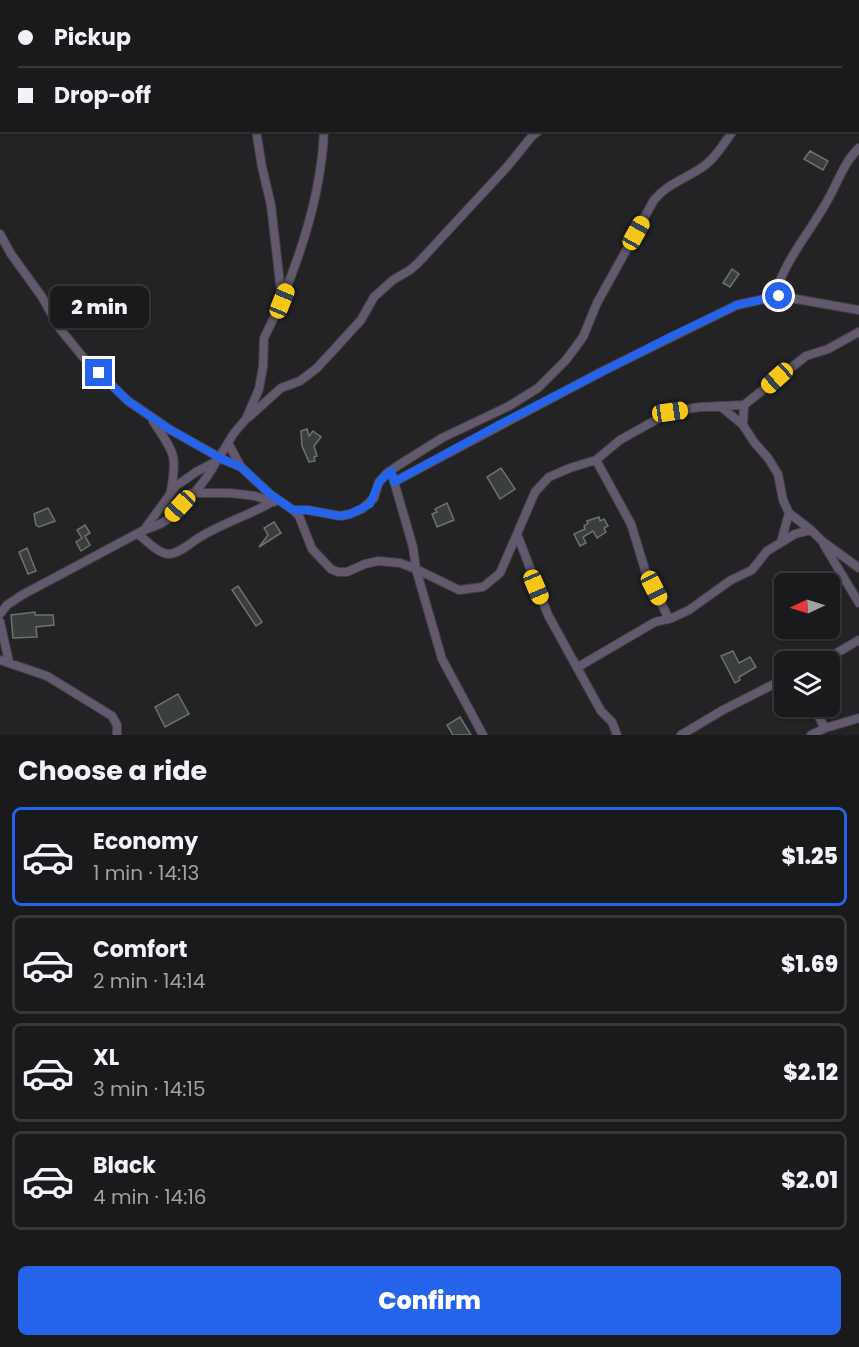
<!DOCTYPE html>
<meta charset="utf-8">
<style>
body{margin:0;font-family:Poppins,sans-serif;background:#272729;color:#f1f3f6;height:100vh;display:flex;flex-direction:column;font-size:22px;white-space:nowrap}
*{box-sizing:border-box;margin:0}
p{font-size:20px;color:#9fa1a3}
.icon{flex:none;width:33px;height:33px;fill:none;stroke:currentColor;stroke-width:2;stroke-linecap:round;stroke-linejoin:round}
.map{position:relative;height:735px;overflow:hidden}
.sheet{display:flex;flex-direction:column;background:#1a1a1c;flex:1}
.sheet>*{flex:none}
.banner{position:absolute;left:0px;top:0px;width:860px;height:132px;box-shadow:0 2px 4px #0004,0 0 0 2px #38383b;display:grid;align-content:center;height:132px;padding:0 18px;background:#1a1a1c}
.needle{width:39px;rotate:266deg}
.buttons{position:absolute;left:774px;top:573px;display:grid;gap:12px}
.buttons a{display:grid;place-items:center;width:66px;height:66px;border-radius:9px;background:#1a1a1c;box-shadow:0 2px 4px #0004,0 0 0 2px #38383b;font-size:30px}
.end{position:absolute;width:27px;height:27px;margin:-14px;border:8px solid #2563eb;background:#fff;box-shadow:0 0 0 3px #fff}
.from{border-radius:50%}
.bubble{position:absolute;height:42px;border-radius:9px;background:#1a1a1c;box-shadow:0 2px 4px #0004,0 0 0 2px #38383b;font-size:20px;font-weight:800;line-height:42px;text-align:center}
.car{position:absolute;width:18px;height:36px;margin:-18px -9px;border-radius:8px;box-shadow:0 0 4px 2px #0007;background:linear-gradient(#f5c518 24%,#345 0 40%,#f5c518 0 76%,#345 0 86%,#f5c518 0)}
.banner b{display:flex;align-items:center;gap:21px;height:57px;font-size:22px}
.banner b+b{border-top:2px solid #38383b}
.banner i{width:15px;height:15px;background:#f1f3f6}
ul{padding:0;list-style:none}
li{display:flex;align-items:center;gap:18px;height:99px;margin:0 12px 9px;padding:0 6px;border:3px solid #38383b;border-radius:9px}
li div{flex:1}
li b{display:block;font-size:22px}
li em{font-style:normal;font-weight:800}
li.active{border-color:#2563eb}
li>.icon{width:54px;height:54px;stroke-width:1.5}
h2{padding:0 18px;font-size:27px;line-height:72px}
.cta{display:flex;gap:12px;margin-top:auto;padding:12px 18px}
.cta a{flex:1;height:69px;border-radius:9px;background:#2563eb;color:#fff;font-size:24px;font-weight:800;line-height:69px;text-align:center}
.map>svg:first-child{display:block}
.building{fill:#3a3e3d;stroke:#6d7270;stroke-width:1.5}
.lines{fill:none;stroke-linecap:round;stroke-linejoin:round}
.minor-casing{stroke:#403f42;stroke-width:10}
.minor{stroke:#62596e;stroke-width:8}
.route{stroke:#2563eb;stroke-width:8}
</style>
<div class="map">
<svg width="859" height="735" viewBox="0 0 859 735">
<rect width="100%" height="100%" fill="#232225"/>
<!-- building -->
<path class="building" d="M 810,151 L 828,161 L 823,170 L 804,159 Z
M 732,269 L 739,274 L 730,287 L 723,283 Z
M 307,429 L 309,436 L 313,431 L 321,437 L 314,446 L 317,456 L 314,457 L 315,461 L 309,462 L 302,446 L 301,431 Z
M 501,468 L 515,489 L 500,499 L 487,477 Z
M 447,503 L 454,520 L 437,527 L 432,514 L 437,512 L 435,509 Z
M 48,508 L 55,521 L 39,527 L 36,525 L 34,514 Z
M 599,517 L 600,521 L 604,519 L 608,526 L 604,528 L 606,532 L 597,538 L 593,531 L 583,537 L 586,543 L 580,546 L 574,534 L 585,529 L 584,526 L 588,523 L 587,521 Z
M 274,522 L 281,533 L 259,547 L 268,535 L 264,528 Z
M 85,525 L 90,533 L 85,536 L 90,545 L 81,551 L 76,542 L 82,538 L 77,530 Z
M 27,548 L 36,571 L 28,574 L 19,552 Z
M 238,586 L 262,622 L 256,626 L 232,590 Z
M 35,612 L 35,615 L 53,615 L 54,625 L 36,627 L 37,637 L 13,638 L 11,615 Z
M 733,651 L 739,663 L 750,657 L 756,667 L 739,677 L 740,680 L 735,683 L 721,656 Z
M 178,694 L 189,714 L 165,727 L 155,707 Z
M 460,717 L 471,735 L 453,735 L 447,725 Z"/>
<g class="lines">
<!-- minor casing -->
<g class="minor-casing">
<path id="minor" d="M 270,0 L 272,2
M 291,2 L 292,0
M 400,2 L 402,0
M 650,2 L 652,0
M 833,2 L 834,0
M 0,234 L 11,254 L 42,297 L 60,329 L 83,357 L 128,401 L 169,429 L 224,460 L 241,467 L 270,494 L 293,510 L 299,516 L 312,549 L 331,569 L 338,572 L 347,572 L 365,564 L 378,561 L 400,563 L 416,569 L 442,659 L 483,735
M 775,296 C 784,261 808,235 826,203 C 837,185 843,163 859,148
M 282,299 C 304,246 322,188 324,130
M 744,405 L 743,425 L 754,442 L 768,458 L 778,474 L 783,500 L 789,513 L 811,530
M 720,406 L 743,425
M 249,417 L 281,388 L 300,381 L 317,368 L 361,320 L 374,297 L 393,280 L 410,270 L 418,263 L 507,167 L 532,136 L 540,130
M 153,421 C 173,452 178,453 171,490
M 228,443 L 241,467
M 596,460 L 631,524 L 646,573 L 669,619
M 391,471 L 413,547 L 416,569 L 459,590 L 483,587 L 500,573 L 517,534 L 548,615 L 601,711 L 612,722 L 617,735
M 394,482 L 601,372 L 737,305 L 779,296 L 859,310
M 192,493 L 230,493 L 255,496 L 274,502
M 293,510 L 307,510 L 341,516 L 350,514 L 362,509 L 374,498 L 379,482 L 387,473 L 402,463 L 442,438 L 509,406 L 538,388 L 566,360 L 583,337 L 597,303 L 654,200 C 668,183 686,179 704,166 C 717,157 724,142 734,130
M 144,530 C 150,528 156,526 162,523 C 179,513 207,480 216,462
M 138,534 C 146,540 157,553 168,554 C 179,554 189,544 197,539 C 220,524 248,516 272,502
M 517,534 L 535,492 L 549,477 L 570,468 L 596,460 L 620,440 L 670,412 L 700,407 L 744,405 L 806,356 L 828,349 L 859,332
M 781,542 L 789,513
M 824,545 L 859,603
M 0,614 L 7,605 L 22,595 L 144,530 L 176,486 L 196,472 L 217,461 L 234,433 L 246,419 L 259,389 L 263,367 L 264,338 L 282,301 L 271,205 L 262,167 L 256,130
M 0,622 L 9,662
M 0,660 L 47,676 L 112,716 L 117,725 L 117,735
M 821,662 L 859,640
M 578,667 L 655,622 L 672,618 L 689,610 L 731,580 L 752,570 L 767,551 L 795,534 L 811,530 L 822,541 L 859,568
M 813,706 L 825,728
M 681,735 L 723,710 L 784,679
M 811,735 L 825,728 L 859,718"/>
</g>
<!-- minor -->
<use href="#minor" class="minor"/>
</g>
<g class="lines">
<!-- route -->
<path class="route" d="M 99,373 L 128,401 L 169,429 L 224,460 L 241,467 L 270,494 L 293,510 L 308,510 L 340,516 L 350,514 L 370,504 L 379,482 L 391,471 L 394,482 L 502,423 L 672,336 L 737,305 L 779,296"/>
</g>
</svg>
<div class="buttons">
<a><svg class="needle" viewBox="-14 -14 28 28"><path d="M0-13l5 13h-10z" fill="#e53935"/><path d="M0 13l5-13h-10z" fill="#9fa1a3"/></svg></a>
<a><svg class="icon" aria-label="layers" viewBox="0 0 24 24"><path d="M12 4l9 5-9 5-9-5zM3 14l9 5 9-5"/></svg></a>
</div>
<i class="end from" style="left:779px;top:296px"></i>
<i class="end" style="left:99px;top:373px"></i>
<div class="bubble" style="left:50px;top:286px;width:99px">2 min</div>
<i class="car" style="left:636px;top:233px;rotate:29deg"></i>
<i class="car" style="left:282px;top:301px;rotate:22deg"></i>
<i class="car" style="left:777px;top:378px;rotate:228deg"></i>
<i class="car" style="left:670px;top:412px;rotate:82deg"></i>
<i class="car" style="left:180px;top:506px;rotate:223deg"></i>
<i class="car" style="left:536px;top:587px;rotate:157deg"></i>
<i class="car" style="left:654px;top:588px;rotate:153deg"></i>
<div class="banner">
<b><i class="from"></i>Pickup</b>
<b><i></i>Drop-off</b>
</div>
</div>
<section class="sheet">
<h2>Choose a ride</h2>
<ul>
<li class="active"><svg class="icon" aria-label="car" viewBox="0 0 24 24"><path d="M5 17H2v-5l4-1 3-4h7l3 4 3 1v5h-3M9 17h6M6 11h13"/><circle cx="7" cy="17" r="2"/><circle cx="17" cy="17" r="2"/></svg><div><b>Economy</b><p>1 min · 14:13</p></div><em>$1.25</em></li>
<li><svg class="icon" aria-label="car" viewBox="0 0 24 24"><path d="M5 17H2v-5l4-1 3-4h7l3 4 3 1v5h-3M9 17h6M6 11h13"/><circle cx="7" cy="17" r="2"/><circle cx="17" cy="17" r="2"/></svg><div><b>Comfort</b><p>2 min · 14:14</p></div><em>$1.69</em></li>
<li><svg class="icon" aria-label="car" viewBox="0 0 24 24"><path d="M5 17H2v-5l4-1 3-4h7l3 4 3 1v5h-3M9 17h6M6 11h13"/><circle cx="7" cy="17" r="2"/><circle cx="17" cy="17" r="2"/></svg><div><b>XL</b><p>3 min · 14:15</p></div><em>$2.12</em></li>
<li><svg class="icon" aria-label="car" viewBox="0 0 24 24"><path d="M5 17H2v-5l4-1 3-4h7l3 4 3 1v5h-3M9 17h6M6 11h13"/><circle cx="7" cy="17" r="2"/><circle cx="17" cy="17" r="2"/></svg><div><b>Black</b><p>4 min · 14:16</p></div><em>$2.01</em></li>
</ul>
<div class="cta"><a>Confirm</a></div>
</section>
